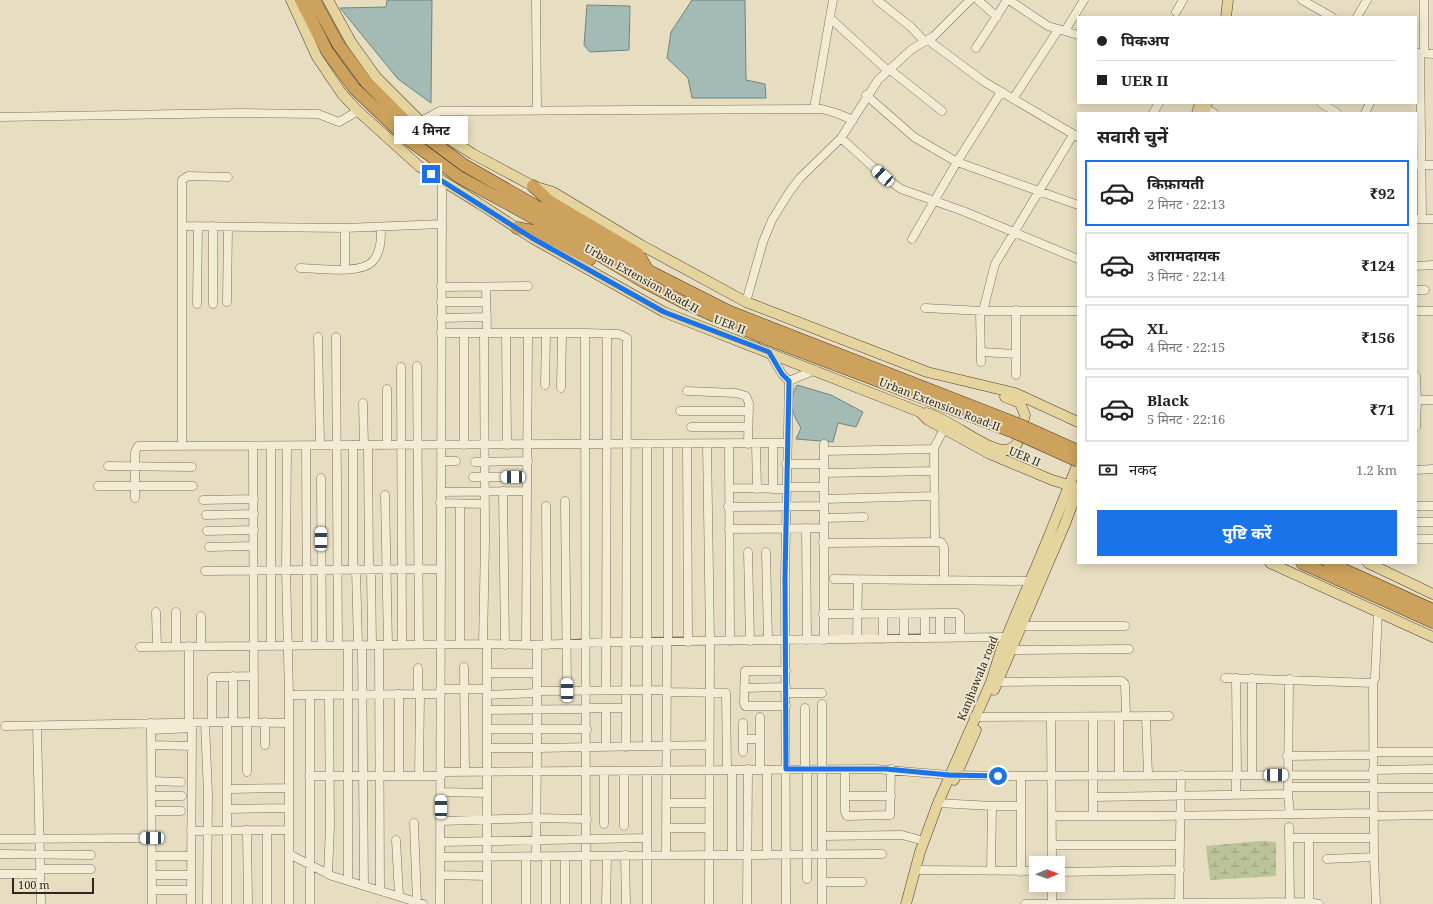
<!DOCTYPE html>
<html lang="hi">
<meta charset="utf-8">
<style>
body{margin:0;font-family:"Noto Serif","Noto Sans Devanagari",serif;background:#f2f2f2;color:#222;height:100vh;display:flex;flex-direction:column;font-size:15px;white-space:nowrap}
*{box-sizing:border-box;margin:0}
p{font-size:13px;color:#767676}
.icon{flex:none;width:22px;height:22px;fill:none;stroke:currentColor;stroke-width:2;stroke-linecap:round;stroke-linejoin:round}
.map{position:relative;flex:1;overflow:hidden}
.side{position:absolute;left:1077px;top:112px;width:340px;height:452px;display:flex;flex-direction:column;background:#fff;border-radius:0px;box-shadow:0 2px 10px #0003}
.side>*{flex:none}
.top-card{position:absolute;left:1077px;top:16px;width:340px;height:88px;border-radius:0px;box-shadow:0 2px 10px #0003;display:grid;align-content:center;height:88px;padding:0 20px;background:#fff}
.needle{width:26px;rotate:89deg}
.fabs{position:absolute;left:1029px;top:856px;display:grid;gap:8px}
.fabs a{display:grid;place-items:center;width:36px;height:36px;border-radius:0px;background:#fff;box-shadow:0 2px 10px #0003;font-size:20px}
.scale{position:absolute;left:12px;bottom:10px;width:82px;box-sizing:border-box;padding-left:4px;border:2px solid #30281e;border-top:0;font-size:11px;line-height:14px;white-space:nowrap;color:#30281e;-webkit-text-stroke:3px #efe8d0;paint-order:stroke}
.end{position:absolute;width:18px;height:18px;margin:-9px;border:5px solid #1a73e8;background:#fff;box-shadow:0 0 0 2px #fff}
.from{border-radius:50%}
.bubble{position:absolute;height:28px;border-radius:0px;background:#fff;box-shadow:0 2px 10px #0003;font-size:13px;font-weight:700;line-height:28px;text-align:center}
.car{position:absolute;width:12px;height:24px;margin:-12px -6px;border-radius:5px;box-shadow:0 0 3px 1px #0007;background:linear-gradient(#fff 24%,#345 0 40%,#fff 0 76%,#345 0 86%,#fff 0)}
.top-card b{display:flex;align-items:center;gap:14px;height:38px;font-size:15px}
.top-card b+b{border-top:1px solid #e0e0e0}
.top-card i{width:10px;height:10px;background:#222}
ul{padding:0;list-style:none}
li{display:flex;align-items:center;gap:12px;height:66px;margin:0 8px 6px;padding:0 12px;border:2px solid #e0e0e0;border-radius:0px}
li div{flex:1}
li b{display:block;font-size:15px}
li em{font-style:normal;font-weight:700}
li.selected{border-color:#1a73e8}
li>.icon{width:36px;height:36px;stroke-width:1.5}
h2{padding:0 20px;font-size:18px;line-height:48px}
.pay{display:flex;align-items:center;gap:10px;height:44px;padding:0 20px;font-size:15px}
.pay p{margin-inline-start:auto}
.action{display:flex;gap:8px;margin-top:auto;padding:8px 20px}
.action a{flex:1;height:46px;border-radius:0px;background:#1a73e8;color:#fff;font-size:16px;font-weight:700;line-height:46px;text-align:center}
.map>svg:first-child{display:block}
.wetland{fill:url(#wetland-marsh)}
.water{fill:#a4bab5;stroke:#6c8682}
.lines{fill:none;stroke-linecap:round;stroke-linejoin:round}
.minor-casing{stroke:#7e705c;stroke-width:9}
.major-casing{stroke:#4c3f2f;stroke-width:11}
.highway-casing{stroke:#4c3f2f;stroke-width:13}
.minor{stroke:#f3ecd4;stroke-width:8}
.major{stroke:#e6d49e;stroke-width:10}
.highway{stroke:#cca25d;stroke-width:12}
.highway-bridge-casing{stroke:#4c3f2f;stroke-width:13;stroke-linecap:butt}
.highway-bridge{stroke:#cca25d;stroke-width:12}
.route{stroke:#1a73e8;stroke-width:5}
.labels{text-anchor:middle;dominant-baseline:central;stroke-width:3.5;stroke-linejoin:round;paint-order:stroke}
.street-label{font-size:11px;fill:#30281e;stroke:#efe8d0}
</style>
<div class="map">
<svg width="1433" height="904" viewBox="0 0 1433 904">
<defs>
<pattern id="wetland-marsh" width="20" height="14" patternUnits="userSpaceOnUse"><rect width="20" height="14" fill="#bbc398"/><path d="M1 5h8M5 5V1M11 12h8M15 12V8" fill="none" stroke="#989e7b"/></pattern>
</defs>
<rect width="100%" height="100%" fill="#e7dec2"/>
<!-- wetland -->
<path class="wetland" d="M 1259,841 L 1276,842 L 1276,876 L 1210,880 L 1206,846 Z"/>
<!-- water -->
<path class="water" d="M 387,0 L 432,0 L 431,103 L 398,79 L 340,8 L 386,7 Z
M 692,0 L 745,0 L 746,80 L 765,84 L 766,98 L 692,98 L 688,78 L 667,58 L 671,32 Z
M 587,5 L 630,6 L 629,50 L 590,52 L 584,45 Z
M 797,385 L 831,395 L 863,412 L 856,427 L 838,423 L 833,442 L 796,439 L 801,428 C 792,414 788,401 797,385 Z"/>
<g class="lines">
<!-- minor casing -->
<g class="minor-casing">
<path id="minor" d="M 536,0 L 537,110
M 877,0 L 911,27 L 924,41
M 978,0 L 997,17
M 1009,0 L 1048,26 L 1078,35
M 1302,0 L 1332,17
M 1424,0 L 1424,53
M 1176,12 L 1183,0
M 1357,17 L 1367,0
M 830,18 L 887,70
M 1065,31 L 1084,0
M 928,40 L 983,81 L 1078,137
M 976,48 L 1007,0
M 1419,53 L 1433,54
M 1420,53 L 1422,219
M 889,69 L 942,111
M 866,95 L 914,137 L 957,162 L 1078,205
M 1013,99 L 1058,30
M 1321,103 L 1337,113
M 1201,106 L 1214,113
M 814,109 L 833,0
M 1153,113 L 1159,103
M 1365,113 L 1370,103
M 0,117 L 240,113 L 318,114 L 339,122 L 358,111
M 417,123 L 440,111 L 822,109 L 836,113 L 853,120
M 841,138 L 883,176 L 901,189 L 963,211 L 1078,259
M 1417,165 L 1433,165
M 1416,219 L 1433,219
M 182,226 L 345,228 L 442,224
M 912,239 L 957,162 L 1001,92
M 1416,266 L 1433,265
M 300,268 C 318,268 361,275 373,261 C 381,252 381,239 381,228
M 345,269 L 345,228
M 441,287 L 528,286
M 486,287 L 487,333
M 1416,290 L 1425,290
M 227,302 L 228,227
M 441,302 L 486,302
M 746,302 L 763,242 L 772,220 L 790,191 L 800,178 L 841,138 L 878,80 L 912,49 L 934,36 L 970,0
M 197,304 L 198,226
M 213,304 L 213,226
M 925,308 L 983,311 L 1078,311
M 980,311 L 981,362
M 983,311 L 995,264 L 1073,135
M 1416,311 L 1433,311
M 441,318 L 487,317
M 441,333 L 585,333 L 619,334 L 627,338 L 626,747
M 506,333 L 507,445
M 585,333 L 586,904
M 318,337 L 320,445
M 336,337 L 338,645
M 769,352 L 782,374 L 789,381 L 785,577 L 786,904
M 981,352 L 1016,354
M 417,366 L 419,644
M 401,367 L 402,644
M 1016,375 L 1016,310
M 1416,376 L 1417,400 L 1416,427
M 789,381 L 815,370
M 545,385 L 546,334
M 561,388 L 562,334
M 387,389 L 387,445
M 687,391 L 736,393 L 746,396 L 749,403 L 748,444
M 1416,400 L 1433,400
M 363,403 L 364,445
M 680,411 L 749,411
M 691,427 L 748,427
M 687,444 L 688,642
M 707,444 L 710,641 L 709,904
M 729,444 L 730,641
M 756,444 L 757,489
M 824,444 L 824,640
M 353,445 L 353,569
M 368,445 L 369,569
M 464,445 L 464,333
M 182,446 L 182,180 L 188,176 L 228,177
M 253,446 L 254,722
M 271,446 L 271,646
M 287,446 L 286,570 L 289,695 L 289,904
M 306,446 L 307,645
M 824,451 L 934,449
M 441,461 L 456,461
M 475,462 L 528,461
M 786,464 L 824,464
M 108,466 L 192,467
M 1416,470 L 1433,469
M 824,473 L 934,471
M 473,477 L 527,477
M 321,478 L 322,645
M 98,486 L 193,486
M 786,487 L 824,487
M 729,488 L 786,489
M 773,489 L 773,443
M 503,491 L 505,645
M 441,492 L 527,491
M 385,495 L 388,645
M 135,498 L 135,452 L 138,446 L 140,446 L 787,443
M 824,499 L 935,496
M 203,500 L 254,499
M 565,501 L 567,690
M 440,503 L 485,504
M 546,506 L 547,645
M 1416,506 L 1433,506
M 728,507 L 824,506
M 206,515 L 254,514
M 824,518 L 864,517
M 1416,522 L 1433,522
M 806,528 L 807,640
M 729,529 L 824,528
M 207,531 L 254,530
M 1416,539 L 1433,539
M 935,542 L 934,448 L 944,429
M 823,543 L 941,542 L 944,547 L 944,579
M 209,547 L 253,546
M 748,552 L 750,641
M 766,552 L 768,640
M 356,569 L 358,645
M 371,569 L 372,645
M 205,571 L 440,569
M 834,579 L 1030,581
M 156,612 L 157,647
M 940,613 L 940,638
M 823,614 L 957,613 L 960,616 L 960,637
M 925,614 L 925,638
M 1016,626 L 1125,626
M 904,638 L 904,614
M 857,639 L 858,580
M 883,639 L 883,614
M 668,642 L 668,445
M 460,644 L 460,504
M 483,644 L 485,541 L 484,333
M 487,644 L 487,904
M 348,645 L 348,881
M 362,645 L 364,886
M 379,645 L 380,890
M 526,645 L 528,334
M 176,646 L 176,612
M 189,646 L 189,723
M 201,646 L 201,616
M 140,647 L 487,644 L 537,645 L 608,642 L 1007,637
M 1005,650 L 1129,649
M 464,667 L 465,772
M 418,668 L 418,694
M 786,671 L 745,671 L 744,703 L 745,706 L 786,706
M 487,673 L 536,673
M 233,676 L 233,722
M 1225,678 L 1373,683
M 1236,678 L 1237,775
M 1289,679 L 1288,794 L 1290,814
M 993,682 L 1122,681 L 1125,684 L 1126,716
M 744,688 L 786,687
M 440,689 L 487,689
M 606,690 L 607,334
M 536,691 L 666,690
M 666,692 L 726,693 L 727,770
M 786,693 L 822,693
M 289,695 L 440,694
M 310,695 L 310,904
M 487,695 L 536,693
M 822,704 L 822,904
M 586,708 L 626,708
M 487,710 L 586,709
M 1146,716 L 1148,775
M 760,717 L 760,769
M 974,717 L 1169,716
M 1093,717 L 1093,816
M 1119,717 L 1119,775
M 1051,718 L 1052,863
M 212,722 L 212,677 L 254,676
M 151,723 L 152,904
M 205,723 L 208,793 L 207,904
M 743,723 L 743,752
M 5,726 L 227,722 L 289,723
M 37,726 L 41,904
M 487,729 L 587,729
M 151,730 L 192,728
M 743,739 L 760,739
M 152,745 L 192,746
M 265,745 L 265,722
M 647,746 L 647,445
M 606,747 L 606,708
M 487,748 L 537,748 L 537,645
M 1373,752 L 1433,752
M 1287,756 L 1373,755
M 805,769 L 805,708
M 807,769 L 807,879
M 845,769 L 845,812 L 847,816 L 890,815 L 891,769
M 1373,770 L 1433,769
M 604,771 L 604,824
M 247,772 L 247,722
M 441,772 L 875,769 L 949,775 L 1012,776 L 1373,775
M 399,775 L 399,694
M 1252,775 L 1252,678
M 309,776 L 441,776
M 419,776 L 420,694
M 152,781 L 181,782
M 1288,787 L 1373,787
M 1373,788 L 1433,788
M 232,789 L 288,788
M 441,792 L 487,793
M 1236,795 L 1236,775
M 152,796 L 182,796
M 845,796 L 891,796
M 1093,797 L 1288,794
M 666,803 L 709,803
M 938,803 L 992,806 L 1021,806
M 227,809 L 288,808
M 152,811 L 181,811
M 1052,816 L 1155,816 L 1373,813
M 1374,816 L 1433,815
M 442,821 L 536,818 L 587,819
M 414,823 L 417,902
M 624,826 L 624,771
M 1289,827 L 1290,904
M 666,828 L 709,828
M 247,830 L 248,904
M 267,830 L 267,904
M 191,831 L 288,830
M 822,836 L 902,835 L 924,841
M 1289,838 L 1309,838
M 0,839 L 152,838
M 396,840 L 399,895
M 441,842 L 646,838
M 1052,845 L 1180,845
M 0,854 L 91,855
M 289,854 L 332,876 L 423,904
M 625,855 L 626,904
M 666,855 L 667,642
M 732,855 L 732,770
M 767,855 L 767,770
M 152,856 L 191,856
M 440,857 L 882,854
M 526,857 L 526,904
M 536,857 L 537,748 L 709,745
M 546,857 L 546,904
M 1327,859 L 1374,857
M 40,869 L 91,869
M 915,870 L 1036,871
M 991,871 L 992,806
M 1021,872 L 1021,776
M 1058,872 L 1180,870
M 0,874 L 40,874
M 328,874 L 330,826 L 329,695
M 152,875 L 191,875
M 440,875 L 487,876
M 822,882 L 862,882
M 152,890 L 191,890
M 1309,902 L 1319,904
M 191,904 L 192,723
M 227,904 L 227,722
M 440,904 L 442,181
M 565,904 L 565,857
M 606,904 L 607,856
M 647,904 L 647,771
M 747,904 L 748,769
M 1025,904 L 1309,902 L 1309,838 L 1374,838
M 1052,904 L 1052,885
M 1179,904 L 1181,775
M 1376,904 L 1374,857 L 1373,683 L 1375,678 L 1378,612"/>
</g>
<!-- major casing -->
<g class="major-casing">
<path id="major" d="M 291,0 L 317,57 L 342,94 L 358,111 L 420,167 L 480,204 L 532,238 L 664,312 L 920,412 L 928,420 L 990,454 L 1052,480 L 1078,488
M 328,0 L 351,42 L 376,77 L 420,121 L 473,154 L 533,186 L 553,192 L 641,245 L 746,302 L 927,372 L 1015,393 L 1078,422
M 1226,17 L 1228,0
M 1197,113 L 1200,103
M 1204,113 L 1207,103
M 926,413 C 949,418 987,452 1007,450 C 1010,449 1014,446 1017,444 L 1025,415 L 1020,403 L 1005,397
M 1270,563 L 1433,637
M 1368,563 L 1433,594
M 994,690 L 1065,524 L 1078,489
M 954,780 L 976,730
M 906,904 L 920,852 L 938,803 L 991,682 L 1001,650 L 1049,536 L 1078,463"/>
</g>
<!-- highway casing -->
<g class="highway-casing">
<path id="highway" d="M 301,0 L 327,51 L 354,88 L 400,132
M 314,0 L 338,44 L 366,82 L 408,124
M 417,130 L 464,165 L 649,271 L 728,311 L 766,326
M 409,140 L 459,177 L 574,240 L 644,282 L 683,302 L 760,336
M 533,186 L 550,202 L 638,254 L 647,269
M 517,228 L 538,232 L 590,259
M 1302,563 L 1433,622
M 1329,563 L 1433,610"/>
</g>
<!-- minor -->
<use href="#minor" class="minor"/>
<!-- major -->
<use href="#major" class="major"/>
<!-- highway -->
<use href="#highway" class="highway"/>
<!-- highway-bridge casing -->
<g class="highway-bridge-casing">
<path id="highway-bridge" d="M 408,124 L 417,130
M 400,132 L 409,140
M 766,326 L 1020,425 L 1078,451
M 760,336 L 1016,433 L 1078,461"/>
</g>
<!-- highway-bridge -->
<use href="#highway-bridge" class="highway-bridge"/>
</g>
<g class="lines">
<!-- route -->
<path class="route" d="M 431,174 L 532,238 L 664,312 L 769,352 L 782,374 L 789,381 L 785,577 L 786,769 L 886,769 L 949,775 L 998,776"/>
</g>
<g class="labels">
<!-- street labels -->
<g class="street-label">
<text transform="translate(642 278) rotate(29)">Urban Extension Road-II</text>
<text transform="translate(730 324) rotate(21)">UER II</text>
<text transform="translate(940 404) rotate(21)">Urban Extension Road-II</text>
<text transform="translate(1025 456) rotate(23)">UER II</text>
<text transform="translate(977 678) rotate(-68)">Kanjhawala road</text>
</g>
</g>
</svg>
<div class="fabs">
<a><svg class="needle" viewBox="-14 -14 28 28"><path d="M0-13l5 13h-10z" fill="#e53935"/><path d="M0 13l5-13h-10z" fill="#767676"/></svg></a>
</div>
<div class="scale">100 m</div>
<i class="end from" style="left:998px;top:776px"></i>
<i class="end" style="left:431px;top:174px"></i>
<div class="bubble" style="left:394px;top:116px;width:74px">4 मिनट</div>
<i class="car" style="left:883px;top:176px;rotate:312deg"></i>
<i class="car" style="left:513px;top:477px;rotate:270deg"></i>
<i class="car" style="left:321px;top:539px;rotate:0deg"></i>
<i class="car" style="left:567px;top:690px;rotate:359deg"></i>
<i class="car" style="left:1276px;top:775px;rotate:90deg"></i>
<i class="car" style="left:441px;top:807px;rotate:0deg"></i>
<i class="car" style="left:152px;top:838px;rotate:270deg"></i>
<div class="top-card">
<b><i class="from"></i>पिकअप</b>
<b><i></i>UER II</b>
</div>
<section class="side">
<h2>सवारी चुनें</h2>
<ul>
<li class="selected"><svg class="icon" aria-label="car" viewBox="0 0 24 24"><path d="M5 17H2v-5l4-1 3-4h7l3 4 3 1v5h-3M9 17h6M6 11h13"/><circle cx="7" cy="17" r="2"/><circle cx="17" cy="17" r="2"/></svg><div><b>किफ़ायती</b><p>2 मिनट · 22:13</p></div><em>₹92</em></li>
<li><svg class="icon" aria-label="car" viewBox="0 0 24 24"><path d="M5 17H2v-5l4-1 3-4h7l3 4 3 1v5h-3M9 17h6M6 11h13"/><circle cx="7" cy="17" r="2"/><circle cx="17" cy="17" r="2"/></svg><div><b>आरामदायक</b><p>3 मिनट · 22:14</p></div><em>₹124</em></li>
<li><svg class="icon" aria-label="car" viewBox="0 0 24 24"><path d="M5 17H2v-5l4-1 3-4h7l3 4 3 1v5h-3M9 17h6M6 11h13"/><circle cx="7" cy="17" r="2"/><circle cx="17" cy="17" r="2"/></svg><div><b>XL</b><p>4 मिनट · 22:15</p></div><em>₹156</em></li>
<li><svg class="icon" aria-label="car" viewBox="0 0 24 24"><path d="M5 17H2v-5l4-1 3-4h7l3 4 3 1v5h-3M9 17h6M6 11h13"/><circle cx="7" cy="17" r="2"/><circle cx="17" cy="17" r="2"/></svg><div><b>Black</b><p>5 मिनट · 22:16</p></div><em>₹71</em></li>
</ul>
<div class="pay"><svg class="icon" aria-label="cash" viewBox="0 0 24 24"><path d="M3 7h18v10H3z"/><circle cx="12" cy="12" r="2"/></svg>नकद<p>1.2 km</p></div>
<div class="action"><a>पुष्टि करें</a></div>
</section>
</div>
